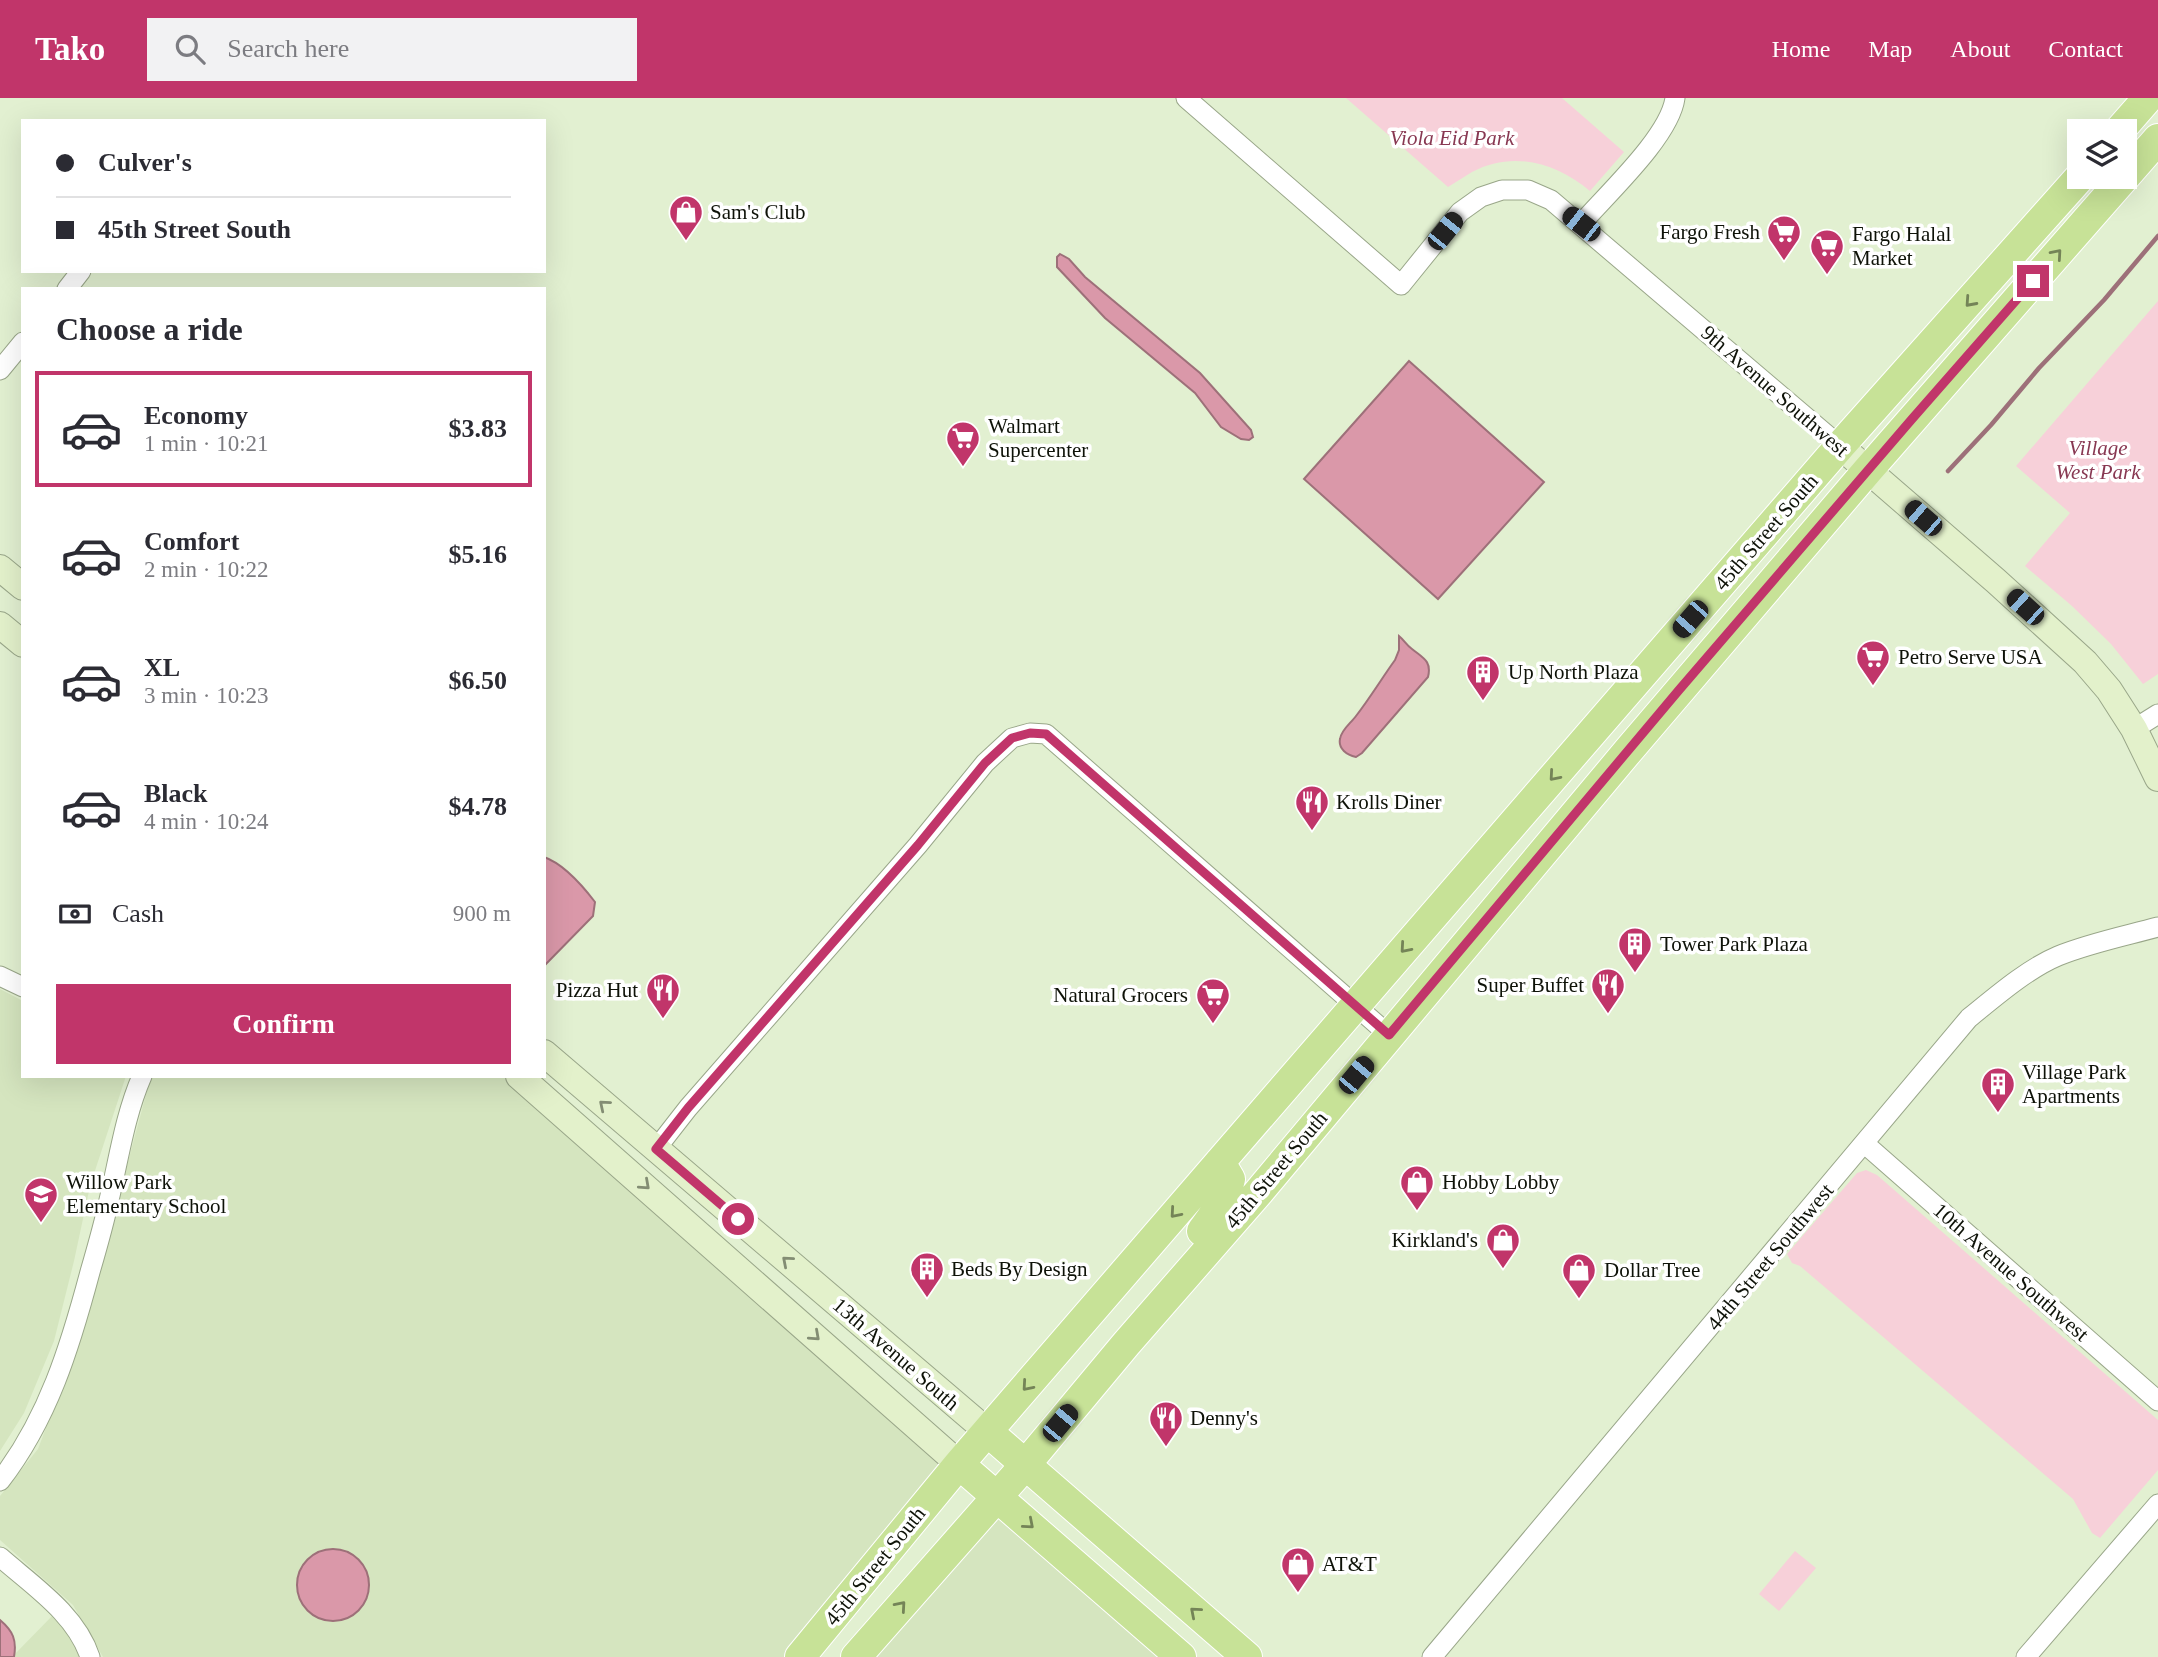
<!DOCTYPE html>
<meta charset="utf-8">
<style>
body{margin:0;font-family:"Times New Roman",serif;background:#f2f2f3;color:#2b2b33;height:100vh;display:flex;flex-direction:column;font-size:26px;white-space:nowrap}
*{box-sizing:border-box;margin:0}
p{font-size:23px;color:#7c7c81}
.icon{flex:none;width:38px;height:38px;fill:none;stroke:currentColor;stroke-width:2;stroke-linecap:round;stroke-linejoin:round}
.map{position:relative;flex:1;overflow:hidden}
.side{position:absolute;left:21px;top:189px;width:525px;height:791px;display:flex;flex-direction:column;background:#fff;border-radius:0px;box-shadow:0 7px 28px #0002}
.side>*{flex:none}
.banner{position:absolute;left:21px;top:21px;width:525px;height:154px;border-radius:0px;box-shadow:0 7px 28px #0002;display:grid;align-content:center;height:154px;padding:0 35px;background:#fff}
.tools{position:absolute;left:2067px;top:21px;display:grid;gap:14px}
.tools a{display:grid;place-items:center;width:70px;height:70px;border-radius:0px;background:#fff;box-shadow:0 7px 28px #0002;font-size:35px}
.end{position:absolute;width:32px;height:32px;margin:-16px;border:9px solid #c1356a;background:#fff;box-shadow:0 0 0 4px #fff}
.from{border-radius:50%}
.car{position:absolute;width:21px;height:42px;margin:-21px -10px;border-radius:9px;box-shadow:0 0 5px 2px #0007;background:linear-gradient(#222 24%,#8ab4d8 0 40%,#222 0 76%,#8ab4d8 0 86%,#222 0)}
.banner b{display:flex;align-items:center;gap:24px;height:66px;font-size:26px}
.banner b+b{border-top:2px solid #e1e1e2}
.banner i{width:18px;height:18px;background:#2b2b33}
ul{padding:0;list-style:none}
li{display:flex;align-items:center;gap:21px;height:116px;margin:0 14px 10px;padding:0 21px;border:4px solid transparent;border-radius:0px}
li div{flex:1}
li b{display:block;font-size:26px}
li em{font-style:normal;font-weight:800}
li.on{border-color:#c1356a}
li>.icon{width:63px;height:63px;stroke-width:1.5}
h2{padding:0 35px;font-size:32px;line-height:84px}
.pay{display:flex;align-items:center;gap:18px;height:77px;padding:0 35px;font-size:26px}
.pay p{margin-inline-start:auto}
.cta{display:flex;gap:14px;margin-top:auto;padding:14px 35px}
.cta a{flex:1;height:80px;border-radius:0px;background:#c1356a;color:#fff;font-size:28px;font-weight:800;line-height:80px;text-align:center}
header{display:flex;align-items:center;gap:42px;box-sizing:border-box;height:98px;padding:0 35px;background:#c1356a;color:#fff}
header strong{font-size:33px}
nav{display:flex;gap:38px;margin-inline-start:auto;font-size:24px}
.search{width:490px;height:63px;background:#f2f2f3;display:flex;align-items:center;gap:18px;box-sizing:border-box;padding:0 24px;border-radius:0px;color:#7c7c81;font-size:26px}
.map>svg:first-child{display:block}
.built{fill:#d5e5bf}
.green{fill:#f7d0d9}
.water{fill:#da98a9;stroke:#9d7079;stroke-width:2}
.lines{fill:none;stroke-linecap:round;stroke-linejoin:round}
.stream{stroke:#9d7079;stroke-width:4.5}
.street-casing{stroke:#99a689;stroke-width:21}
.secondary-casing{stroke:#99a689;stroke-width:28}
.primary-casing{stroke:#fff;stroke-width:32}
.street{stroke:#fff;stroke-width:19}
.secondary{stroke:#e3f1cb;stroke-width:26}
.primary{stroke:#c7e297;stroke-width:30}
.oneway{stroke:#748457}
.oneway2{stroke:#838d73}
.route{stroke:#c1356a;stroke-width:9}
.labels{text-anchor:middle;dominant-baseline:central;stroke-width:7;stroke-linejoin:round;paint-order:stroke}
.park-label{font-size:21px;font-style:italic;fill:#883852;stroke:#fff}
.poi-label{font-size:21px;fill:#0e1208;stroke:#fff;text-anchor:start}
.street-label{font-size:21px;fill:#0e1208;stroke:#fff}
</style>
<header>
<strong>Tako</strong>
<div class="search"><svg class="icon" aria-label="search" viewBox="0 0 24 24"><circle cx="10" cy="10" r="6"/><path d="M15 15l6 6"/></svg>Search here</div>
<nav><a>Home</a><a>Map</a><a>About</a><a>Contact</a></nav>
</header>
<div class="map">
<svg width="2158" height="1559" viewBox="0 0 2158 1559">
<rect width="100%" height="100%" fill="#e2f0d1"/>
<!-- built -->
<path class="built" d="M 0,891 L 23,903 L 23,978 L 126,978 L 90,1088 L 74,1163 L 54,1243 L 24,1315 L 0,1353 Z
M 151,978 L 505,978 L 949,1365 L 787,1559 L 103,1559 L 73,1507 L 0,1442 L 0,1398 L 38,1351 L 83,1231 Z
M 998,1405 L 1172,1559 L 867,1559 Z
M 55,1515 L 83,1559 L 12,1559 Z"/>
<!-- green -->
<path class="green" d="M 1346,0 L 1562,0 L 1624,54 L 1590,93 C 1556,65 1513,52 1472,74 C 1464,79 1456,84 1448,89 Z
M 2158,203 L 2158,576 L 2143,586 L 2111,546 L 2072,508 L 2025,468 L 2070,415 L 2016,368 Z
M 1866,1072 L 1877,1077 L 2158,1322 L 2158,1372 L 2100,1440 L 2092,1435 L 2073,1401 L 1800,1168 L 1792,1165 L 1787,1156 L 1857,1075 Z
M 1795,1453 L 1816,1470 L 1779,1513 L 1759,1496 Z"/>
<!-- water -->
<path class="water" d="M 1060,156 L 1069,161 L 1085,179 L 1200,275 L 1251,332 L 1253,339 L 1249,342 L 1241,341 L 1221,329 L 1195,295 L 1105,220 L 1057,169 L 1057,159 Z
M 1409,263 L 1544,384 L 1438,501 L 1304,381 Z
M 1399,538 C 1404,542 1406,547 1412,551 C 1423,560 1432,563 1428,579 L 1362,655 L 1356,659 C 1347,657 1338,651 1340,641 C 1341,632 1351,625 1356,618 C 1370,600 1382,580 1395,562 L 1399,552 Z
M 544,759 C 564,766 582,787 595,804 L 593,818 L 544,868 Z
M297 1487a36 36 0 1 1 72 0a36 36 0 1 1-72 0Z
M 0,1522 C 13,1533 17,1542 14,1559 L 0,1559 Z"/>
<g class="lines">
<!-- stream -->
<path class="stream" d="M 1948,373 L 1991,327 L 2039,270 L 2104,202 L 2158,138"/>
<!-- street casing -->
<g class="street-casing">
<path id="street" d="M 1186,0 L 1401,187 L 1460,114 L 1481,99 L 1502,92 L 1528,92 L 1551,102 L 1840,348
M 1581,126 C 1608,95 1670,38 1675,0
M 67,191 L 81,173
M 0,272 L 23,244
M 2134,631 L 2158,616
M 0,878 L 23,889
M 1865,1046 L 2158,1303
M 656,1051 L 688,1010 L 918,747 L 985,665 L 1012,640 L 1030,635 L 1046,636 L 1389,937
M 0,1383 C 48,1321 70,1249 90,1174 C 97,1150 104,1126 109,1102 C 119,1060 125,1017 142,978
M 0,1459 C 33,1488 76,1516 90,1559
M 1432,1559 L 1969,920 C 1995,899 2027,871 2058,858 C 2090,845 2125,838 2158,829
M 2026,1559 L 2158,1406"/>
</g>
<!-- secondary casing -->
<g class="secondary-casing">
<path id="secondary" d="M 1840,348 L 1996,483 L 2085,564 L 2109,592 L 2134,631 L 2158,680
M 0,470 L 23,489
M 0,527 L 23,546
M 544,955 L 988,1334
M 519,978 L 959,1366"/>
</g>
<!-- primary casing -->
<g class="primary-casing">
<path id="primary" d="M 2119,33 L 2148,0
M 1202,1133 C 1215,1116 1225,1102 1230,1081 L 1220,1064
M 988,1334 L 1247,1559
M 959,1366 L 1181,1559
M 800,1559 L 959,1366 L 1220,1064 L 1840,348 L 2080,79
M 856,1559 L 1026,1366 L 1126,1246 L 1257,1096 L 1628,653 L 1868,372 L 2158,41"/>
</g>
<!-- street -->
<use href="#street" class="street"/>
<!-- secondary -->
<use href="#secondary" class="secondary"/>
<!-- primary -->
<use href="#primary" class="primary"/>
</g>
<!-- one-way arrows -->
<defs><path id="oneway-chevron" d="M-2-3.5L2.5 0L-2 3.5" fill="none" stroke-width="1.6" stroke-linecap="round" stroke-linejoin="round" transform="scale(1.75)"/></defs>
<g class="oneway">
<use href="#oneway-chevron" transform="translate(2057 156) rotate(-49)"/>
<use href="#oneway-chevron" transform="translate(1970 204) rotate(132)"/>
<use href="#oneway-chevron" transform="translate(1554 678) rotate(131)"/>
<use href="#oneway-chevron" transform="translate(1405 850) rotate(131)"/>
<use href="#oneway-chevron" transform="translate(1175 1115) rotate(131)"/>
<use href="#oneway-chevron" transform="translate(1027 1288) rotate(131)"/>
<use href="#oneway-chevron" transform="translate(1029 1426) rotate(41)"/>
<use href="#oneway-chevron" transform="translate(901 1508) rotate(-49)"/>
<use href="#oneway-chevron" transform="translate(1195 1514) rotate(-139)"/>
</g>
<g class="oneway2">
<use href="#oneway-chevron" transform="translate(604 1007) rotate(-140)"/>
<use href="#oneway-chevron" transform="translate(645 1087) rotate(42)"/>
<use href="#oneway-chevron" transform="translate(787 1163) rotate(-139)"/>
<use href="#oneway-chevron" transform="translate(815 1238) rotate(42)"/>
</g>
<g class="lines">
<!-- route -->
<path class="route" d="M 738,1121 L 656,1051 L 688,1010 L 918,747 L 985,665 L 1012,640 L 1030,635 L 1046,636 L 1389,937 L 1679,592 L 1912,321 L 2033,183"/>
</g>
<!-- icons -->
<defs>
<g id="shop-pin" transform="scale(1.75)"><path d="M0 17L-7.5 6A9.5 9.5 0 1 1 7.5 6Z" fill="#c1356a" stroke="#fff"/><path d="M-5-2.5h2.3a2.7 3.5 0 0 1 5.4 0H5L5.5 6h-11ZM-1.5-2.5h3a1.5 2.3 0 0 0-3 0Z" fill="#fff"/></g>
<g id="supermarket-pin" transform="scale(1.75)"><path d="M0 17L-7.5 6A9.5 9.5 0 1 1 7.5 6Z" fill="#c1356a" stroke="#fff"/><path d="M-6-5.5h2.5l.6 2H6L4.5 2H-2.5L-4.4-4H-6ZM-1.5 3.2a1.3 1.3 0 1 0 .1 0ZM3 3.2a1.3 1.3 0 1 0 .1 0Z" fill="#fff"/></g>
<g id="building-pin" transform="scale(1.75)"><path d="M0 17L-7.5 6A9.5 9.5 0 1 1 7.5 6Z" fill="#c1356a" stroke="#fff"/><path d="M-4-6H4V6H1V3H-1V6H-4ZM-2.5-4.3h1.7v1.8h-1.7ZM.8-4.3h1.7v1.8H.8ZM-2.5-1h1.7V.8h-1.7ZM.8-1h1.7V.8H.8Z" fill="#fff"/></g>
<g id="restaurant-pin" transform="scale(1.75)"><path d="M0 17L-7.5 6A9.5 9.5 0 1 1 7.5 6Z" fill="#c1356a" stroke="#fff"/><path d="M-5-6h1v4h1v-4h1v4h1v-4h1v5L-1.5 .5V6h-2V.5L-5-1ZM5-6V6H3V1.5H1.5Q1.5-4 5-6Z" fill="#fff"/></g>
<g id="school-pin" transform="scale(1.75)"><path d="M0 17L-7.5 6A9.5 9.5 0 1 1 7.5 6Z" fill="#c1356a" stroke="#fff"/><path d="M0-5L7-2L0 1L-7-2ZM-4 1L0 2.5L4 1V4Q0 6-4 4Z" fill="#fff"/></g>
</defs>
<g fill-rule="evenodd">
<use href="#shop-pin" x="686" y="114"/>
<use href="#supermarket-pin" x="1784" y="134"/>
<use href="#supermarket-pin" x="1827" y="148"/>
<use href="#supermarket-pin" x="963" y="340"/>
<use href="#supermarket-pin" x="1873" y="559"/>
<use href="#building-pin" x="1483" y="574"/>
<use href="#restaurant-pin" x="1312" y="704"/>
<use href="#building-pin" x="1635" y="846"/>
<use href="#restaurant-pin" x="1608" y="887"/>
<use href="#restaurant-pin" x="663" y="892"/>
<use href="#supermarket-pin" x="1213" y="897"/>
<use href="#building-pin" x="1998" y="986"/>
<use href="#shop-pin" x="1417" y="1084"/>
<use href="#school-pin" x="41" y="1096"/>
<use href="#shop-pin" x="1503" y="1142"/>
<use href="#building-pin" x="927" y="1171"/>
<use href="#shop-pin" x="1579" y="1172"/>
<use href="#restaurant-pin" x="1166" y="1320"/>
<use href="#shop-pin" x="1298" y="1466"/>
</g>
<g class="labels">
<!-- park labels -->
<g class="park-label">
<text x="1452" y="40">Viola Eid Park</text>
<text x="2098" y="350">Village<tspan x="2098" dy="24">West Park</tspan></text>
</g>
<!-- poi labels -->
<g class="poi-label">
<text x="710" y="114">Sam's Club</text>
<text x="1760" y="134" text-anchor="end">Fargo Fresh</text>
<text x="1852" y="136">Fargo Halal<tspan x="1852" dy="24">Market</tspan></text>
<text x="988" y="328">Walmart<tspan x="988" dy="24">Supercenter</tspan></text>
<text x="1898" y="559">Petro Serve USA</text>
<text x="1508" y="574">Up North Plaza</text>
<text x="1336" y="704">Krolls Diner</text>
<text x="1660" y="846">Tower Park Plaza</text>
<text x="1584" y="887" text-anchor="end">Super Buffet</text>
<text x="638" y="892" text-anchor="end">Pizza Hut</text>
<text x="1188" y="897" text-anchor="end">Natural Grocers</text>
<text x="2022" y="974">Village Park<tspan x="2022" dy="24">Apartments</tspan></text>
<text x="66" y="1084">Willow Park<tspan x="66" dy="24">Elementary School</tspan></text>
<text x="1442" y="1084">Hobby Lobby</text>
<text x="1478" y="1142" text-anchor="end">Kirkland's</text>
<text x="951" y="1171">Beds By Design</text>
<text x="1604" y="1172">Dollar Tree</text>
<text x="1190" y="1320">Denny's</text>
<text x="1322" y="1466">AT&amp;T</text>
</g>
<!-- street labels -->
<g class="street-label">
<text transform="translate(1775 293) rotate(41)">9th Avenue Southwest</text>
<text transform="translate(1766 434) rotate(-49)">45th Street South</text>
<text transform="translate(1276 1072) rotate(-50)">45th Street South</text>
<text transform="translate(1770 1159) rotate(-50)">44th Street Southwest</text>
<text transform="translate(2011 1174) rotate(41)">10th Avenue Southwest</text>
<text transform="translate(896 1256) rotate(41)">13th Avenue South</text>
<text transform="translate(875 1468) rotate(-51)">45th Street South</text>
</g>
</g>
</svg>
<div class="tools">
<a><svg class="icon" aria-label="layers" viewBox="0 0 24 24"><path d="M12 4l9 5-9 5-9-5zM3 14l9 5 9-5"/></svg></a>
</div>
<i class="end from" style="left:738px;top:1121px"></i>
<i class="end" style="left:2033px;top:183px"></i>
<i class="car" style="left:1581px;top:126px;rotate:308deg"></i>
<i class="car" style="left:1445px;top:133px;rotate:39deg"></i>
<i class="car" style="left:1923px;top:420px;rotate:311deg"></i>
<i class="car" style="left:2025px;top:509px;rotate:312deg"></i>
<i class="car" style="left:1690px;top:521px;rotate:221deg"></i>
<i class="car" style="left:1356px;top:977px;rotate:40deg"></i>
<i class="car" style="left:1060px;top:1325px;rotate:40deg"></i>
<div class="banner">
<b><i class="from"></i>Culver's</b>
<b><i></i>45th Street South</b>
</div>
<section class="side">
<h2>Choose a ride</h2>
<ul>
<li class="on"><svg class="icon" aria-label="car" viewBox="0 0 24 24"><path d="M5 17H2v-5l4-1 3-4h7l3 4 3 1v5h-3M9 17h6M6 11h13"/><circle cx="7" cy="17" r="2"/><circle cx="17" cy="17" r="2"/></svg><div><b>Economy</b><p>1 min · 10:21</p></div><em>$3.83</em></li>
<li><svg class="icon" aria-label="car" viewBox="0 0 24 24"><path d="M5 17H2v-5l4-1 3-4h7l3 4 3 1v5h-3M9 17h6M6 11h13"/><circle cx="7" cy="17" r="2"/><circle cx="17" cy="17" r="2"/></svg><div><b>Comfort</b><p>2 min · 10:22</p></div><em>$5.16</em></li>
<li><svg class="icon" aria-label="car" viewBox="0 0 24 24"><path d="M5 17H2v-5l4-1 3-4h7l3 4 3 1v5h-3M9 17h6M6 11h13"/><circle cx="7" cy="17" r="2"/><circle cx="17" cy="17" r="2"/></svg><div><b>XL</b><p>3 min · 10:23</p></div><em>$6.50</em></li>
<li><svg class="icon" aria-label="car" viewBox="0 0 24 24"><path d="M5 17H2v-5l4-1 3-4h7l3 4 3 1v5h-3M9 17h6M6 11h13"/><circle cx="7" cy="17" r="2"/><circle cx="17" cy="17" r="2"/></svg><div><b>Black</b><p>4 min · 10:24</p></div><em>$4.78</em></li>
</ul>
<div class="pay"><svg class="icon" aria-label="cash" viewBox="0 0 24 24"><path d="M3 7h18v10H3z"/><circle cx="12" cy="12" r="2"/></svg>Cash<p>900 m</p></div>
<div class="cta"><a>Confirm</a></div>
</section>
</div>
